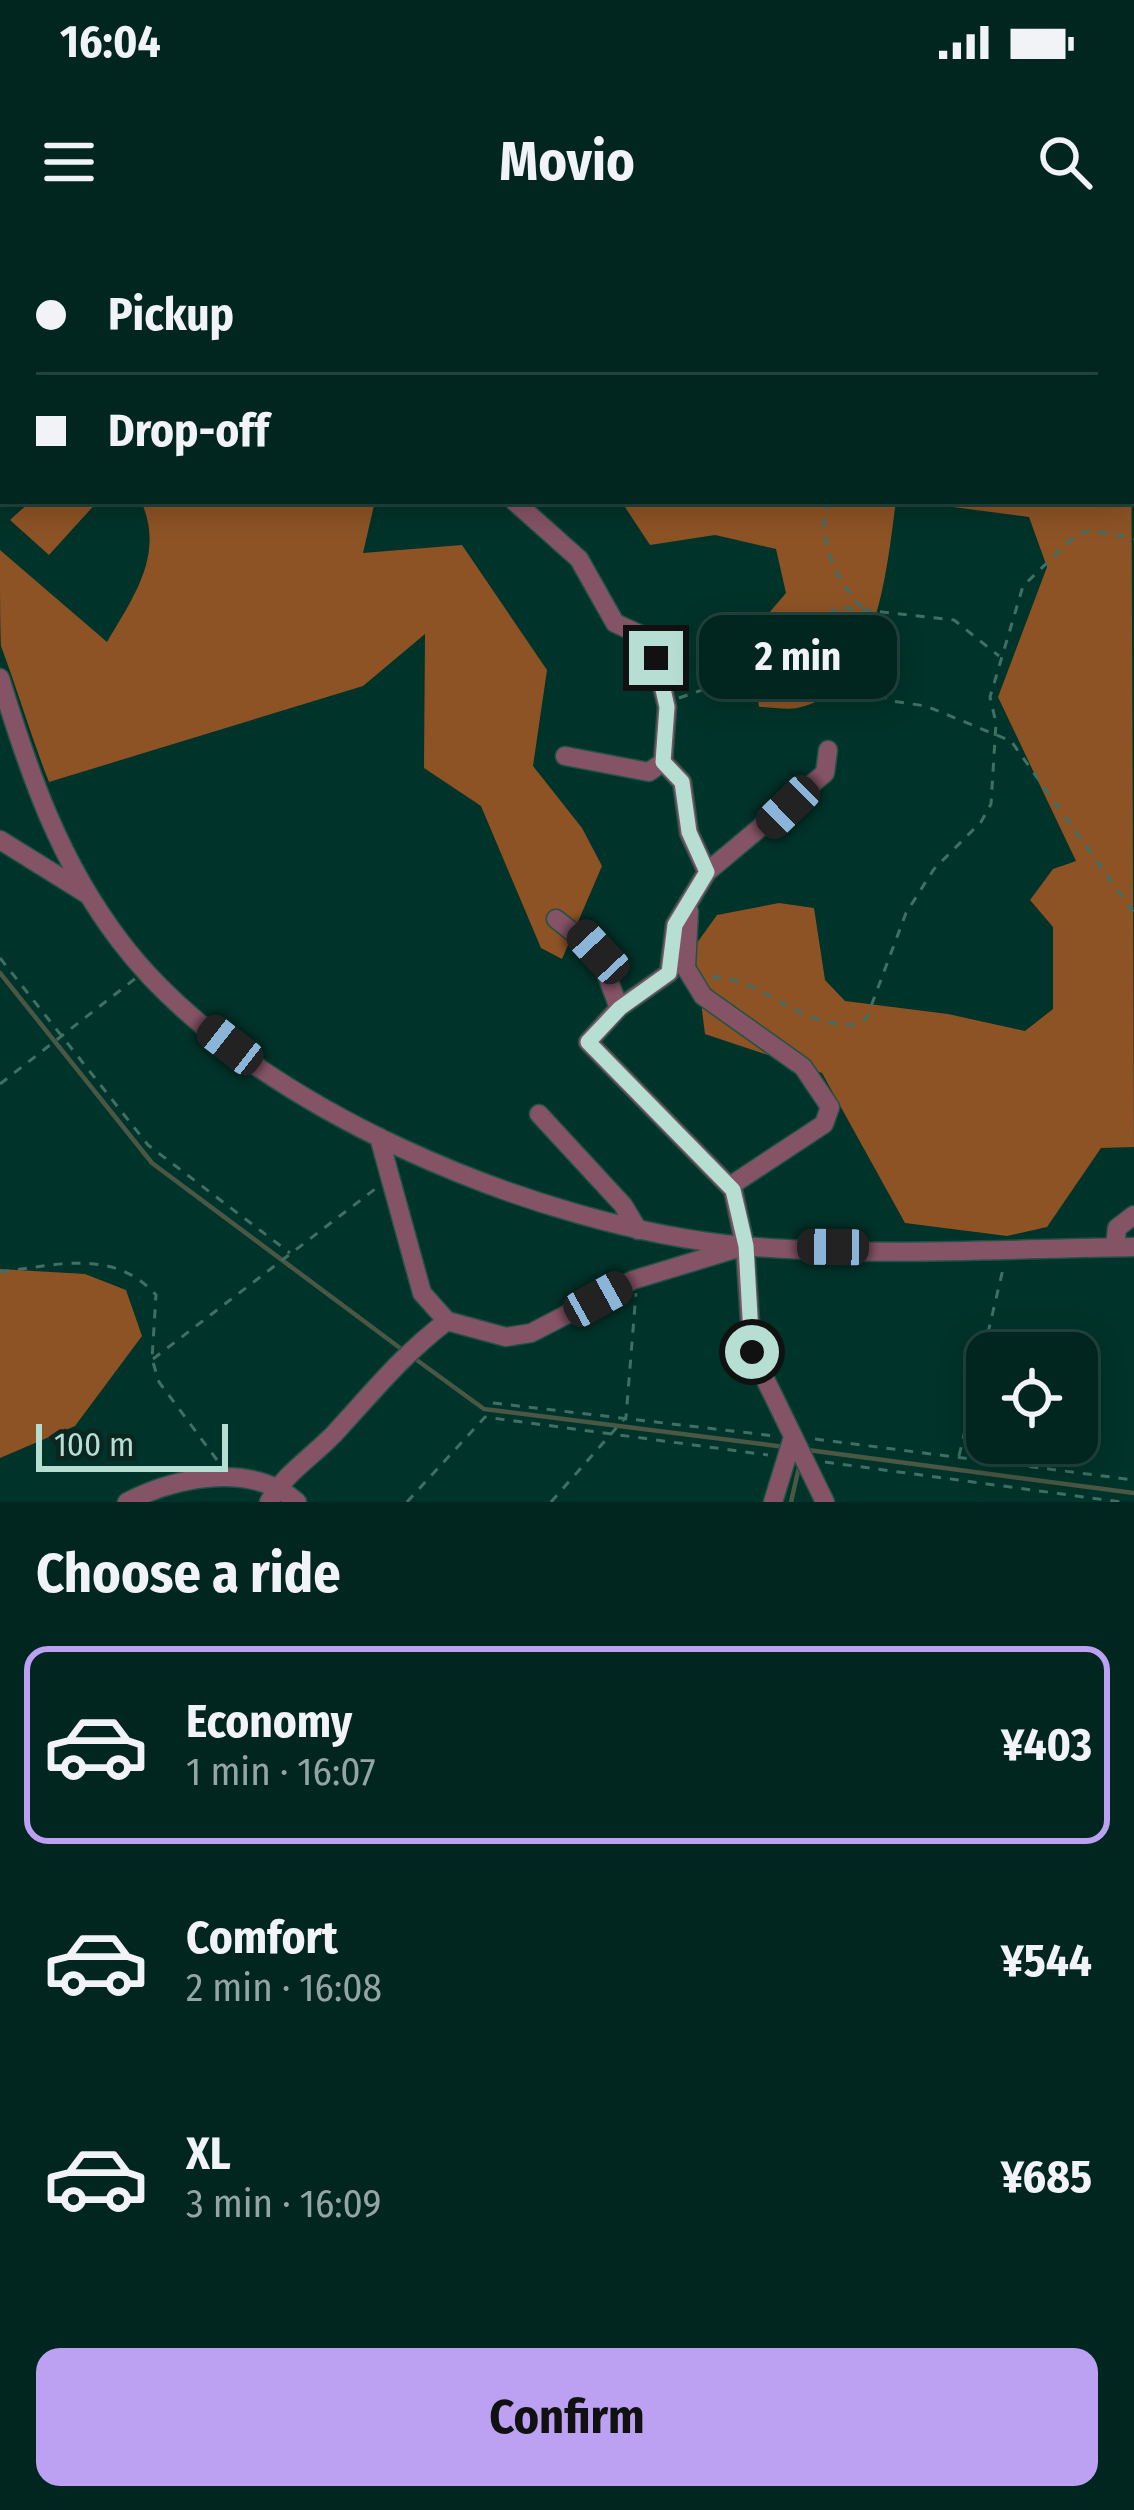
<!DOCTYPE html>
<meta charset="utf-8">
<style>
body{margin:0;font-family:"Fira Sans Condensed",sans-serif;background:#0e322c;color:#f1f3f6;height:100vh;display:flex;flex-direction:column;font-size:45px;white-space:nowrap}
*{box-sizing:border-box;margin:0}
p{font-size:39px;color:#95a5a4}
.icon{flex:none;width:66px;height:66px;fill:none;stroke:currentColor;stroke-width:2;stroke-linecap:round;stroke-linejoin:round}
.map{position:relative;height:1262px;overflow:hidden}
.side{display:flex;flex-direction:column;background:#00261f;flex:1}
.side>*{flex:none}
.top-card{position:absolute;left:0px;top:0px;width:1134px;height:264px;box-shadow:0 6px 30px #0003,0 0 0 3px #22433d;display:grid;align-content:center;height:264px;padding:0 36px;background:#00261f}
.fabs{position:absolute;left:966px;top:1092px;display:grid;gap:24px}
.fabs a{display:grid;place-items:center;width:132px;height:132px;border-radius:24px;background:#00261f;box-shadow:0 6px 30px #0003,0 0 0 3px #22433d;font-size:60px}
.scale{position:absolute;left:36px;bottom:30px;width:192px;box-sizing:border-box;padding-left:12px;border:6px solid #b6ded2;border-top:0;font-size:33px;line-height:42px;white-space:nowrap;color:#b6ded2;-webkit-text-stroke:9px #0b2620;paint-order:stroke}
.end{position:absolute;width:54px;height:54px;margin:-27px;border:15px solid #b6ded2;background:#111;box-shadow:0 0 0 6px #111}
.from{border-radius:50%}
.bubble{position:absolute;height:84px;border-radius:24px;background:#00261f;box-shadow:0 6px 30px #0003,0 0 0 3px #22433d;font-size:39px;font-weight:700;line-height:84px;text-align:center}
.car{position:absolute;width:36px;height:72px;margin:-36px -18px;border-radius:15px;box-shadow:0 0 9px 3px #0007;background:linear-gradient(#222 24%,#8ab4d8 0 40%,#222 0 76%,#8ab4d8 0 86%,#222 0)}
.top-card b{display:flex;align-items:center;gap:42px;height:114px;font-size:45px}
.top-card b+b{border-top:3px solid #22433d}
.top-card i{width:30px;height:30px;background:#f1f3f6}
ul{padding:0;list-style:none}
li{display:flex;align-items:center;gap:36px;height:198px;margin:0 24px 18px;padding:0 12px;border:6px solid transparent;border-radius:24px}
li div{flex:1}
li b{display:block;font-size:45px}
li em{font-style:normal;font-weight:700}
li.on{border-color:#bca0f2}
li>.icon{width:108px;height:108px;stroke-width:1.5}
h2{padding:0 36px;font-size:54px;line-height:144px}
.cta{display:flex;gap:24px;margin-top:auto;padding:24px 36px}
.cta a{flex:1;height:138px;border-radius:24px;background:#bca0f2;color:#111;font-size:48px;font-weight:700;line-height:138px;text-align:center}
.status{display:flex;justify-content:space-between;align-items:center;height:84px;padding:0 60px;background:#00261f;direction:ltr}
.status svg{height:33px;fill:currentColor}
header{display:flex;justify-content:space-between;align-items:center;height:156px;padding:0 36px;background:#00261f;font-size:54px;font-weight:700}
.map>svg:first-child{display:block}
.forest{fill:#8d5325}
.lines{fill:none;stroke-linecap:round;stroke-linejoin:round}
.stream{stroke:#495744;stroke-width:4.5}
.minor-casing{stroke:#215247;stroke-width:21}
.path{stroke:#406f64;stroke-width:3;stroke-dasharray:9 9;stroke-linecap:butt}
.minor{stroke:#855366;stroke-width:18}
.route{stroke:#b6ded2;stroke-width:15}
</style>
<div class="status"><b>16:04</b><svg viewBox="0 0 49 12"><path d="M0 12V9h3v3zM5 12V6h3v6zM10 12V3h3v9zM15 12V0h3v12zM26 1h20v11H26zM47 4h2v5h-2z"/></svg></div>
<header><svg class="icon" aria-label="menu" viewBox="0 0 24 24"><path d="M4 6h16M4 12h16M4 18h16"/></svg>Movio<svg class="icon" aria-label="search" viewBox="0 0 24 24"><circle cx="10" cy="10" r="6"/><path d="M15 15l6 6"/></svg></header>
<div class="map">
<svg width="1134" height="1262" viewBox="0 0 1134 1262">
<rect width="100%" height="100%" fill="#003329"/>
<!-- forest -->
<path class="forest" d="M 309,0 L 805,0 L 810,3 L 308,3 Z
M 1131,132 L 1134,907 L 1101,908 L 1047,987 L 1007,996 L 905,983 L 822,833 L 705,794 L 694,707 L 717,675 L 779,663 L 814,668 L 825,740 L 845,761 L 948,774 L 1025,791 L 1053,769 L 1053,687 L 1030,660 L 1053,629 L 1076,621 L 998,457 L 1047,327 L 1029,277 L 907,261 L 1131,261 Z
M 31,261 L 98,261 L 49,315 L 10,280 Z
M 141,261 L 375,261 L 363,313 L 462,305 L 547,430 L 533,526 L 582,588 L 602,626 L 562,719 L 541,708 L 481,566 L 424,528 L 425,394 L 363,446 L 49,542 C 31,497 18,451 1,406 C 0,381 0,338 0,310 L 107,402 C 134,356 165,314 141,261 Z
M 621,261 L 896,261 C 887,325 878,453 797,468 C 786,470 771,467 759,467 L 749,396 L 786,353 L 776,309 L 715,295 L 650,305 Z
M 0,1029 L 85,1034 L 126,1050 L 142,1096 L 75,1186 L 0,1218 Z"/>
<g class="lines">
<!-- stream -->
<path class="stream" d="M 0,733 L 152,923 L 404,1111
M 414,1118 L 484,1169 L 785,1207
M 808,1210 L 1134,1253
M 791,1262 L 799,1227"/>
<!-- minor casing -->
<g class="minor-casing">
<path id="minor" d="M 514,261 L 579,319 L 615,383 L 639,394 L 656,418 L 667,467 L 663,522 L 682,542 L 689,593 L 707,632
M 0,438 C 29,533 59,621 120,701 C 245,866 541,988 743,1006 C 872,1017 1005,1009 1134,1007
M 565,516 L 649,532 L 663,522
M 0,600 L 87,654
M 689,671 L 686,728 L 703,756 L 803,827 L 830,867 L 824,884 L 730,946
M 556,679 L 598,712 L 619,768
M 539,874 L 623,965 L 638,990
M 379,897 L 422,1053 L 447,1081 L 506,1097 L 531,1093 L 633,1040 L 735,1009
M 1115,1007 L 1117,988 L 1134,975
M 127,1262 C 178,1236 252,1222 297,1262
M 269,1262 C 284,1234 312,1217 334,1194 C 373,1152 401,1116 447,1081
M 773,1262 L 793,1197
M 825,1262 L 752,1112 L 745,1006 L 733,950 L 588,802 L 619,768 L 669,733 L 675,685 L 707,632 L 825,533 L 828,510"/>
</g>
<!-- path -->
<path class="path" d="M 601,0 L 601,3
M 966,0 L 974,3
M 961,3 L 962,0
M 1131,40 L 1134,42
M 829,261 C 815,295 836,342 862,367 L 857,440 L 891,461 L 926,466 L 1011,501 L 1134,673
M 679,458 L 719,444 L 743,407 L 808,391 L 838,367 L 954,380 L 999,416
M 0,718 L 148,905 L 290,1013
M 712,737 C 762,736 797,790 859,784 L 867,777 L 906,673 L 934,629 L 981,582 L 991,564 L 996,483 L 990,457 L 1023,346 L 1075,296 L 1090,290 L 1134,299
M 0,844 L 136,738
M 0,1032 C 57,1025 114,1008 156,1055 L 152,1119 L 159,1142 L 220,1224
M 153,1119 L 379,946
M 493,1163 L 775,1196
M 815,1199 L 1134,1240
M 959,1216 L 1003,1029
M 825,1222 L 1121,1262
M 407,1262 L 485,1177 L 768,1215
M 551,1262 L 626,1177 L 636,1053"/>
<!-- minor -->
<use href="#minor" class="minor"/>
</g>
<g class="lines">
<!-- route -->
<path class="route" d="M 656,418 L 667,467 L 663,522 L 682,542 L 689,592 L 707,632 L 675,685 L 669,733 L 620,768 L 588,802 L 733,950 L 746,1006 L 752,1112"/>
</g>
</svg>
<div class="fabs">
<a><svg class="icon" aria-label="locate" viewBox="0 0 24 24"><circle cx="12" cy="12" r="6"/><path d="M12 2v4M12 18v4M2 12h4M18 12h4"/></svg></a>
</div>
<div class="scale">100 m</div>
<i class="end from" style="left:752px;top:1112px"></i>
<i class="end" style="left:656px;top:418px"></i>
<div class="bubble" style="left:699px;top:375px;width:198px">2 min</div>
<i class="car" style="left:788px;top:567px;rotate:226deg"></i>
<i class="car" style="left:598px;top:712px;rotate:317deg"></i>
<i class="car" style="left:230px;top:805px;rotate:308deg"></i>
<i class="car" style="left:833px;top:1007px;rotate:271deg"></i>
<i class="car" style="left:598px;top:1059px;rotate:61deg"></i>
<div class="top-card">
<b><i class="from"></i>Pickup</b>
<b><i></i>Drop-off</b>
</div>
</div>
<section class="side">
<h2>Choose a ride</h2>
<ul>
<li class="on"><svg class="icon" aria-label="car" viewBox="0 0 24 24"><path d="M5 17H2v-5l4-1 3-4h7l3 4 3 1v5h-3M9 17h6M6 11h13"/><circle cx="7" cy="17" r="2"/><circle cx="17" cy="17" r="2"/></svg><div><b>Economy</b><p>1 min · 16:07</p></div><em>¥403</em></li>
<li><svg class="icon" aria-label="car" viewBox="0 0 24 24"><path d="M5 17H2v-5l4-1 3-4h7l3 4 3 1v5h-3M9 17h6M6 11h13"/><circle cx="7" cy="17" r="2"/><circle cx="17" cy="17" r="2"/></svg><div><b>Comfort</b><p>2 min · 16:08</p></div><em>¥544</em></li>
<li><svg class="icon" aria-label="car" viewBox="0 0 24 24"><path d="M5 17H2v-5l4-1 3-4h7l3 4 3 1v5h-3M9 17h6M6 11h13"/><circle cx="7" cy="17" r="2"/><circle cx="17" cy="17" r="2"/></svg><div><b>XL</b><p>3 min · 16:09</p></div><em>¥685</em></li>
</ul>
<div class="cta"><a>Confirm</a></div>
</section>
